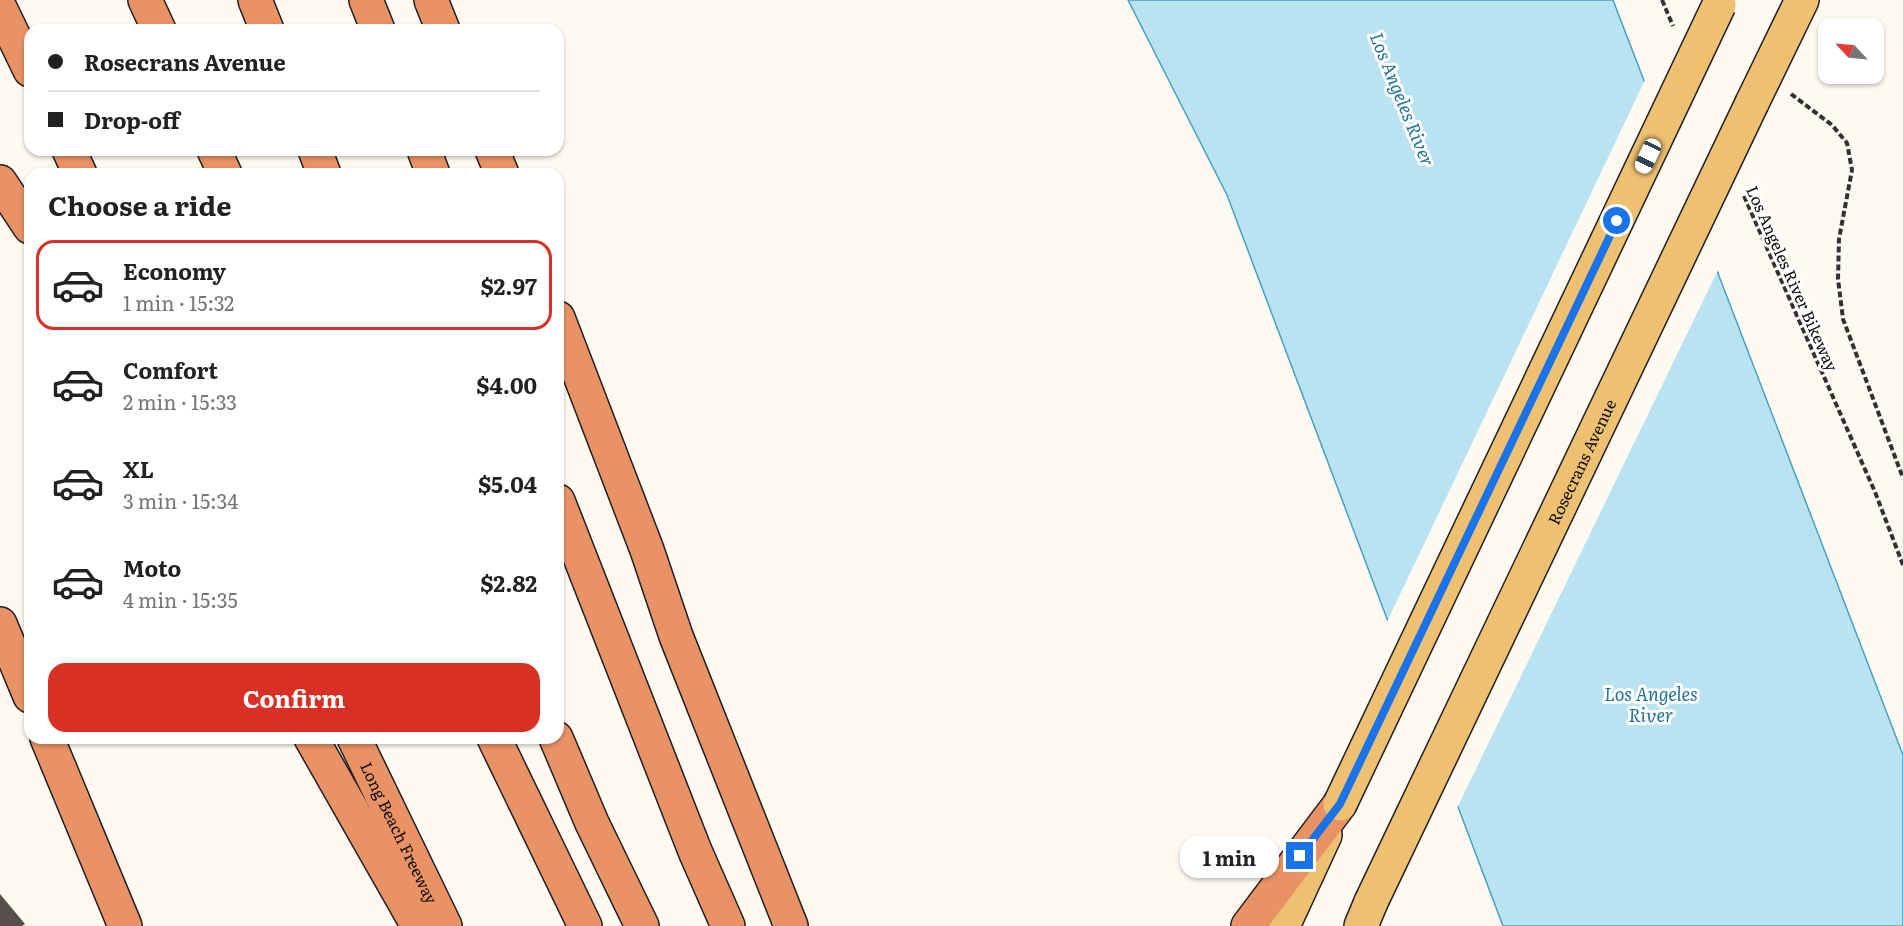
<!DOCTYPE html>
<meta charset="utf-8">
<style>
body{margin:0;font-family:Literata,serif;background:#f6f6f6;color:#222;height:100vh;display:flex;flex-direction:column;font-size:22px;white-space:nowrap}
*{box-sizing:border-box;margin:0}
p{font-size:20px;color:#767676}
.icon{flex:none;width:33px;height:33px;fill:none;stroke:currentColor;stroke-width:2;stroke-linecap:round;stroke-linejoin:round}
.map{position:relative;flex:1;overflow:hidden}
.panel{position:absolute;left:24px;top:168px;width:540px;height:576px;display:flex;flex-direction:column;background:#fff;border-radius:18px;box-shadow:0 2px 4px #0004}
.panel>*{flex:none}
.guide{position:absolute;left:24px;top:24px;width:540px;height:132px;border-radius:18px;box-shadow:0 2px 4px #0004;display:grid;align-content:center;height:132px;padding:0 24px;background:#fff}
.needle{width:39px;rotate:296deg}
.buttons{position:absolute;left:1818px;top:18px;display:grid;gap:12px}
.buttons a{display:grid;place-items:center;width:66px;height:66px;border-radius:12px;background:#fff;box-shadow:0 2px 4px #0004;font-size:30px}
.end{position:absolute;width:27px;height:27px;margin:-14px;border:8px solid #1a73e8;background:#fff;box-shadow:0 0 0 3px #fff}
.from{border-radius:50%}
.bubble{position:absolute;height:42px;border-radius:18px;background:#fff;box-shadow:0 2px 4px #0004;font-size:20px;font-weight:700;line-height:42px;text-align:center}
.car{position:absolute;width:18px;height:36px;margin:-18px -9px;border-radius:8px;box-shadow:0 0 4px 2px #0007;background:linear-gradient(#fff 24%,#345 0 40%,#fff 0 76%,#345 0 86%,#fff 0)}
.guide b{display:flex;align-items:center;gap:21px;height:57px;font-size:22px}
.guide b+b{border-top:2px solid #e0e0e0}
.guide i{width:15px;height:15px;background:#222}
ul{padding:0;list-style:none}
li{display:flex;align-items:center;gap:18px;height:90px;margin:0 12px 9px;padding:0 12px;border:3px solid transparent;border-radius:18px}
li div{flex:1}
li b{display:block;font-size:22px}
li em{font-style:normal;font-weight:700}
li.on{border-color:#d93025}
li>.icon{width:54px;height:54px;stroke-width:1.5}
h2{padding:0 24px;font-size:27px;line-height:72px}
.action{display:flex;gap:12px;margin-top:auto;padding:12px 24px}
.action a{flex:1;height:69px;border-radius:18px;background:#d93025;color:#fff;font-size:24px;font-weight:700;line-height:69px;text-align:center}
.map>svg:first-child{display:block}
.water{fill:#bae3f2;stroke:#47a0c3;stroke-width:1.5}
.pier{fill:#fefaf2}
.building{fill:#574f4c}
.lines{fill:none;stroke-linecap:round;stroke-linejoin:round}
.major-casing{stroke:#202020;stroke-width:36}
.highway-casing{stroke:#202020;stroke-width:36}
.path{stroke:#313131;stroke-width:4;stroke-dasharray:6 3;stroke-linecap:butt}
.major{stroke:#eec172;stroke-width:33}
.highway{stroke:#e99265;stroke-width:33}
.major-bridge-casing{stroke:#202020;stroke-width:36;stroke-linecap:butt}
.major-bridge{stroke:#eec172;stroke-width:33}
.route{stroke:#1a73e8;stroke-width:8}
.labels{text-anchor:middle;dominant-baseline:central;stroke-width:6;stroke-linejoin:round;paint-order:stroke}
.street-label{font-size:16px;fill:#0f0f0f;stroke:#fff}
.water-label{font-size:18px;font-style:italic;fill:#217298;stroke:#fff}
</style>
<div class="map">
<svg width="1903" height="926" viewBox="0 0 1903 926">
<rect width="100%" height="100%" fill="#fefaf2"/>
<!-- water -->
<path class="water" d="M 1128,0 L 1613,0 L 1903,755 L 1903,926 L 1503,926 L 1227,195 Z"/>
<!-- pier -->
<path class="pier" d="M 1646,78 L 1719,268 L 1456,810 L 1386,624 Z"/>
<!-- building -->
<path class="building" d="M 0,894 L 25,924 L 22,926 L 0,926 Z"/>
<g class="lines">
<!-- major casing -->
<g class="major-casing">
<path id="major" d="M 1752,103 L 1802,0
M 1283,926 L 1325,835
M 1361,926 L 1371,902"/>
</g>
<!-- highway casing -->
<g class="highway-casing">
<g id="highway">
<path d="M 145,0 L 159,30"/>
<path d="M 255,0 L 267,30"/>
<path d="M 366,0 L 378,30"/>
<path d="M 431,0 L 443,30"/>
<path d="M 0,8 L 30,70"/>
<path d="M 69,150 L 80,174"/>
<path d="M 214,150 L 225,174"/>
<path d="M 315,150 L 324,174"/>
<path d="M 424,150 L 433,174"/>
<path d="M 492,150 L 502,174"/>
<path d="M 0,182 L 30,227"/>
<path d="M 558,318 L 647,550 L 676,636 L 791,926"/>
<path d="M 558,501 L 695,851 L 728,926"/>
<path d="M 0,624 L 30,696"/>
<path d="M 47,738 L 125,926"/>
<path d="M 311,738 L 418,926"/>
<path id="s1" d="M 354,738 L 445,926"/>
<path d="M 494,738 L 585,926"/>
<path d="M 556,738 L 592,823 L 642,926"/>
<path d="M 1248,926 L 1340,804"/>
</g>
</g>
<!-- path -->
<path class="path" d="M 1662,0 L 1673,26
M 1791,94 L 1832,125 L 1847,143 L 1852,170 L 1839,239 L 1838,279 L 1843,319 L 1903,478
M 1744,196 L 1875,492 L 1903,565"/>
<!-- major -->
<use href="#major" class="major"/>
<!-- highway -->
<use href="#highway" class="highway"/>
<!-- major-bridge casing -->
<g class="major-bridge-casing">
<g id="major-bridge">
<path d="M 1340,804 L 1719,5"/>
<path id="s2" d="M 1371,902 L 1752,103"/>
</g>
</g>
<!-- major-bridge -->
<use href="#major-bridge" class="major-bridge"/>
</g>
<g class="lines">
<!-- route -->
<path class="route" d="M 1300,856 L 1340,804 L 1617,221"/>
</g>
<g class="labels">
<!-- street labels -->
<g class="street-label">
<text transform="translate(1793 278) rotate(66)">Los Angeles River Bikeway</text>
<text stroke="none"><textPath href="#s2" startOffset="488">Rosecrans Avenue</textPath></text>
<text stroke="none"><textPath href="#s1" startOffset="105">Long Beach Freeway</textPath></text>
</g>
<!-- water labels -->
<g class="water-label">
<text transform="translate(1403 99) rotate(68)">Los Angeles River</text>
<text x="1651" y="693">Los Angeles<tspan x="1651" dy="21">River</tspan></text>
</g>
</g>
</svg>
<div class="buttons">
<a><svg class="needle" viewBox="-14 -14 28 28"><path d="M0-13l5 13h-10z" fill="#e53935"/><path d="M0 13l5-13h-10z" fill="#767676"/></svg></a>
</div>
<i class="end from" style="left:1617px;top:221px"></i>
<i class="end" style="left:1300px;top:856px"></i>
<div class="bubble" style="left:1180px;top:836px;width:99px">1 min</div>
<i class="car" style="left:1648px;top:156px;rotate:205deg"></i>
<div class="guide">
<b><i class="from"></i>Rosecrans Avenue</b>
<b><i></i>Drop-off</b>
</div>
<section class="panel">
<h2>Choose a ride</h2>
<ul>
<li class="on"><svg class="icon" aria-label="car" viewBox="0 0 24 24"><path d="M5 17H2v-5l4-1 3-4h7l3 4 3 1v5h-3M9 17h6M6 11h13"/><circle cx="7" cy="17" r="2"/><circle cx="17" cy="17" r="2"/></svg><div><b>Economy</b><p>1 min · 15:32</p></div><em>$2.97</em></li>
<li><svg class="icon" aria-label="car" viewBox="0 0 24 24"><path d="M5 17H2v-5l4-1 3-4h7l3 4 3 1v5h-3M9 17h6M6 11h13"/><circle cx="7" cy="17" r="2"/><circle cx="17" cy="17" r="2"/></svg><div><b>Comfort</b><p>2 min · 15:33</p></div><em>$4.00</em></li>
<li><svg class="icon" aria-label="car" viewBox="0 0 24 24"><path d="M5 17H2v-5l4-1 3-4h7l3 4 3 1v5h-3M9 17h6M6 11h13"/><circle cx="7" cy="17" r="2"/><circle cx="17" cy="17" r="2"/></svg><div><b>XL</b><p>3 min · 15:34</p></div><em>$5.04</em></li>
<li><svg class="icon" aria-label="car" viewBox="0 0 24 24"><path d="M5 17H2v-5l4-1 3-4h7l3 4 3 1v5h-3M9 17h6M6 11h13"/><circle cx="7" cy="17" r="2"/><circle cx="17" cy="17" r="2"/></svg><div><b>Moto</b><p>4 min · 15:35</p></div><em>$2.82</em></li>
</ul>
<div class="action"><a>Confirm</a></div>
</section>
</div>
